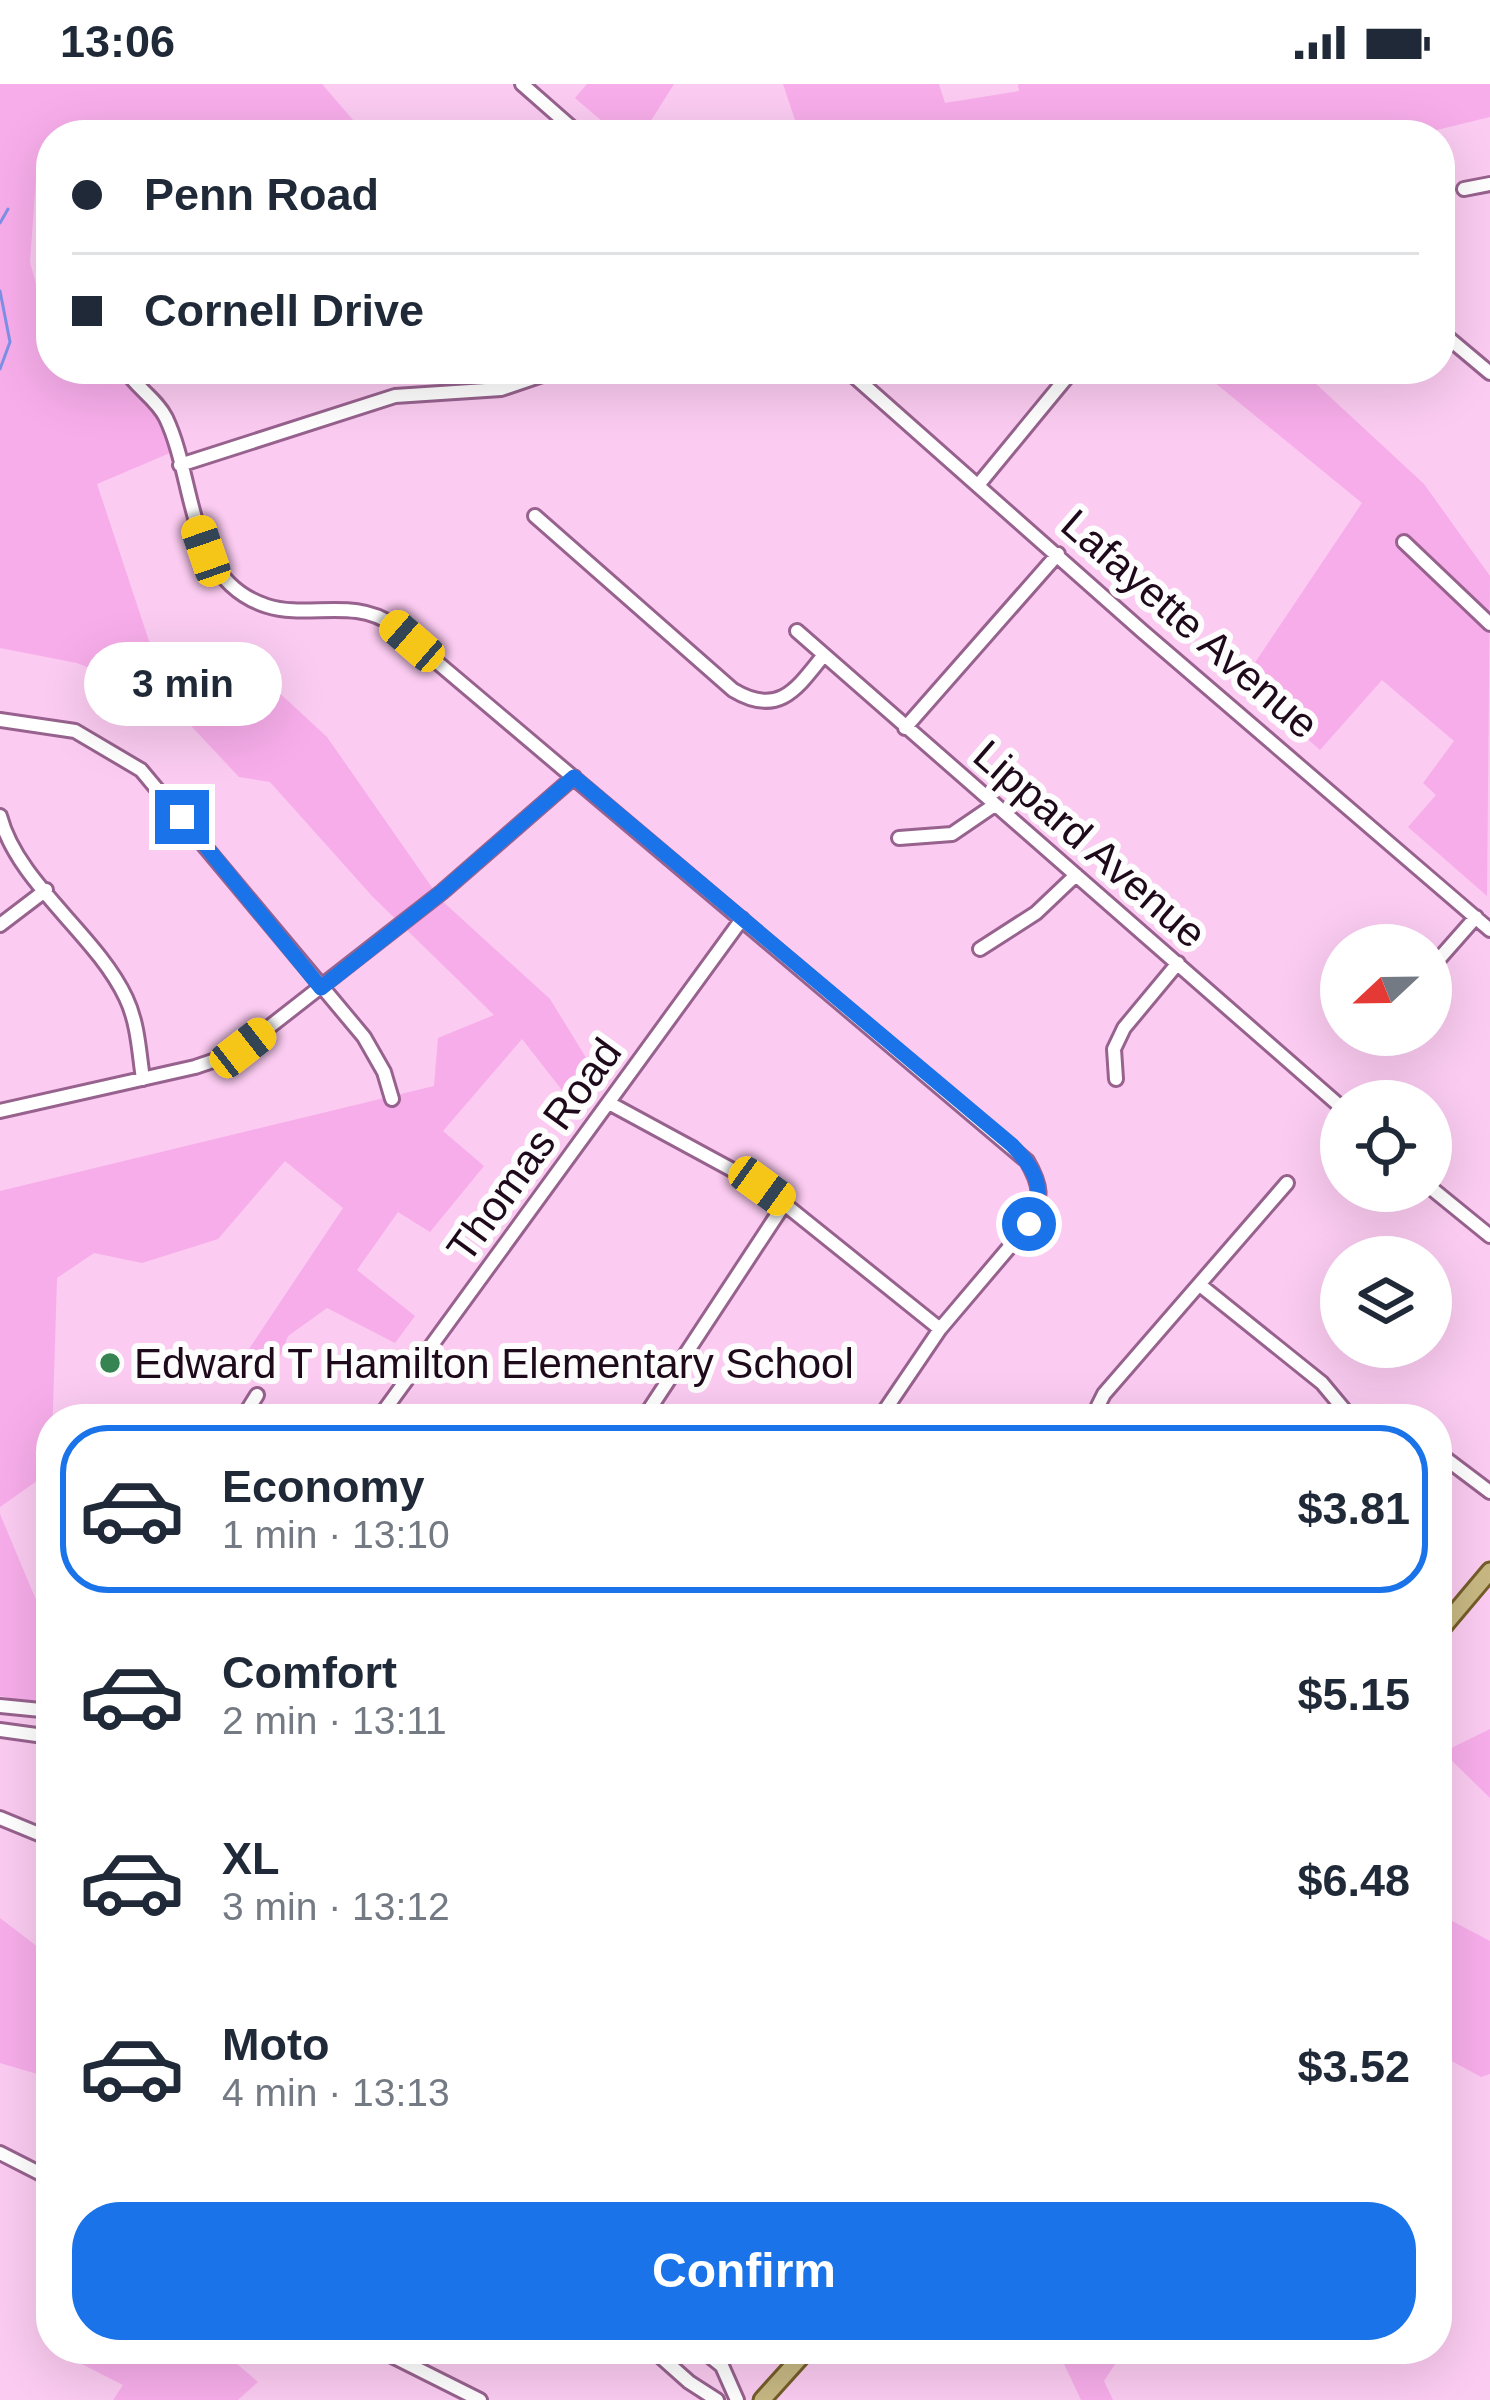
<!DOCTYPE html>
<meta charset="utf-8">
<style>
body{margin:0;font-family:Helvetica,sans-serif;background:#f6f6f7;color:#1f2937;height:100vh;display:flex;flex-direction:column;font-size:45px;white-space:nowrap}
*{box-sizing:border-box;margin:0}
p{font-size:39px;color:#747a83}
.icon{flex:none;width:66px;height:66px;fill:none;stroke:currentColor;stroke-width:2;stroke-linecap:round;stroke-linejoin:round}
.map{position:relative;flex:1;overflow:hidden}
.sheet{position:absolute;left:36px;top:1320px;width:1416px;height:960px;display:flex;flex-direction:column;background:#fff;border-radius:48px;box-shadow:0 12px 48px #0002}
.sheet>*{flex:none}
.top-card{position:absolute;left:36px;top:36px;width:1419px;height:264px;border-radius:48px;box-shadow:0 12px 48px #0002;display:grid;align-content:center;height:264px;padding:0 36px;background:#fff}
.needle{width:78px;rotate:248deg}
.buttons{position:absolute;left:1320px;top:840px;display:grid;gap:24px}
.buttons a{display:grid;place-items:center;width:132px;height:132px;border-radius:50%;background:#fff;box-shadow:0 12px 48px #0002;font-size:60px}
.end{position:absolute;width:54px;height:54px;margin:-27px;border:15px solid #1a73e8;background:#fff;box-shadow:0 0 0 6px #fff}
.from{border-radius:50%}
.bubble{position:absolute;height:84px;border-radius:42px;background:#fff;box-shadow:0 12px 48px #0002;font-size:39px;font-weight:600;line-height:84px;text-align:center}
.car{position:absolute;width:36px;height:72px;margin:-36px -18px;border-radius:15px;box-shadow:0 0 9px 3px #0007;background:linear-gradient(#f5c518 24%,#345 0 40%,#f5c518 0 76%,#345 0 86%,#f5c518 0)}
.top-card b{display:flex;align-items:center;gap:42px;height:114px;font-size:45px}
.top-card b+b{border-top:3px solid #e0e1e3}
.top-card i{width:30px;height:30px;background:#1f2937}
ul{padding:21px 0 0;list-style:none}
li{display:flex;align-items:center;gap:36px;height:168px;margin:0 24px 18px;padding:0 12px;border:6px solid transparent;border-radius:48px}
li div{flex:1}
li b{display:block;font-size:45px}
li em{font-style:normal;font-weight:600}
li.active{border-color:#1a73e8}
li>.icon{width:108px;height:108px;stroke-width:1.5}
.button{display:flex;gap:24px;margin-top:auto;padding:24px 36px}
.button a{flex:1;height:138px;border-radius:48px;background:#1a73e8;color:#fff;font-size:48px;font-weight:600;line-height:138px;text-align:center}
.status{display:flex;justify-content:space-between;align-items:center;height:84px;padding:0 60px;background:#fff;direction:ltr}
.status svg{height:33px;fill:currentColor}
.map>svg:first-child{display:block}
.green{fill:#f7adea}
.lines{fill:none;stroke-linecap:round;stroke-linejoin:round}
.stream{stroke:#7d90e6;stroke-width:3}
.minor-casing{stroke:#97628e;stroke-width:18}
.major-casing{stroke:#745d29;stroke-width:21}
.minor{stroke:#fff;stroke-width:12}
.major{stroke:#c7b883;stroke-width:15}
.route{stroke:#1a73e8;stroke-width:15}
.poi-dot{fill:#378453;stroke:#fdfdfd;stroke-width:4.5}
.labels{text-anchor:middle;dominant-baseline:central;stroke-width:12;stroke-linejoin:round;paint-order:stroke}
.street-label{font-size:42px;fill:#1e0a1b;stroke:#fdfdfd}
.poi-label{font-size:42px;fill:#1e0a1b;stroke:#fdfdfd;text-anchor:start}
</style>
<div class="status"><b>13:06</b><svg viewBox="0 0 49 12"><path d="M0 12V9h3v3zM5 12V6h3v6zM10 12V3h3v9zM15 12V0h3v12zM26 1h20v11H26zM47 4h2v5h-2z"/></svg></div>
<div class="map">
<svg width="1490" height="2316" viewBox="0 0 1490 2316">
<rect width="100%" height="100%" fill="#fbcbf1"/>
<!-- green -->
<path class="green" d="M 0,0 L 322,0 L 366,51 L 51,51 L 51,91 L 36,95 L 30,178 L 51,255 L 51,285 L 59,285 L 63,296 L 95,285 L 127,285 L 171,338 L 177,366 L 97,400 L 149,557 L 176,577 L 259,590 L 327,653 L 440,815 L 550,915 L 596,990 L 576,1024 L 522,955 L 443,1047 L 484,1082 L 430,1148 L 398,1128 L 357,1186 L 415,1232 L 395,1259 L 327,1224 L 288,1252 L 273,1291 L 243,1274 L 343,1124 L 285,1077 L 218,1155 L 142,1179 L 94,1169 L 57,1194 L 51,1387 L 0,1423 L 0,1107 L 434,1002 L 438,954 L 494,931 L 372,812 L 270,698 L 239,693 L 164,613 L 77,579 L 0,564 Z
M 587,0 L 674,0 L 642,51 L 618,51 L 575,14 Z
M 783,0 L 939,0 L 945,19 L 1019,7 L 1018,0 L 1490,0 L 1490,33 L 1416,51 L 800,51 Z
M 1198,285 L 1300,285 L 1424,400 L 1490,492 L 1487,812 L 1408,743 L 1436,711 L 1423,699 L 1454,657 L 1382,596 L 1320,666 L 1242,598 L 1362,419 Z
M 0,1430 L 42,1530 L 51,1527 L 51,1623 L 0,1612 Z
M 1490,1645 L 1490,1714 L 1443,1668 Z
M 1437,1829 L 1490,1857 L 1490,1990 L 1481,1993 L 1437,1969 Z
M 0,1834 L 51,1873 L 51,1994 L 0,1979 Z
M 52,2265 L 235,2265 L 229,2273 L 258,2298 L 238,2316 L 113,2316 L 123,2301 Z
M 1057,2265 L 1125,2265 L 1104,2297 L 1113,2316 L 1081,2316 Z"/>
<g class="lines">
<!-- stream -->
<path class="stream" d="M 0,139 L 8,125
M 0,207 L 10,258 L 0,285"/>
<!-- minor casing -->
<g class="minor-casing">
<path id="minor" d="M 522,0 L 580,51
M 1464,105 L 1490,100
M 1440,247 L 1490,289
M 125,285 C 136,304 156,314 166,334 C 196,397 186,496 267,522 C 308,535 354,513 393,541 L 1027,1077 C 1041,1101 1043,1114 1029,1140 L 940,1245 L 879,1335
M 846,285 L 1142,547 L 1490,846
M 180,381 L 395,312 L 501,305 L 560,285
M 979,400 L 1072,287
M 535,432 L 733,606 C 778,633 796,606 823,572
M 1404,458 L 1490,540
M 797,547 L 1341,1023
M 0,636 L 75,647 L 141,686 L 364,953 L 384,988 L 392,1015
M 905,644 L 1058,470
M 0,732 C 18,800 96,850 126,914 C 138,939 139,968 143,995
M 899,754 L 952,750 L 993,722
M 0,841 L 46,806
M 980,865 L 1036,829 L 1076,791
M 1431,884 L 1476,833
M 1116,995 L 1114,965 L 1124,944 L 1178,879
M 609,1019 L 762,1102 L 940,1245
M 0,1027 L 195,983 L 236,969 L 442,808 L 574,693
M 1431,1104 L 1490,1152
M 1200,1201 L 1322,1299 L 1352,1335
M 242,1335 L 257,1311
M 378,1335 L 742,835
M 643,1335 L 785,1119
M 1098,1335 L 1098,1322 L 1104,1310 L 1287,1099
M 1437,1368 L 1490,1408
M 0,1622 L 51,1627
M 0,1646 L 51,1653
M 0,1734 L 51,1755
M 0,2069 L 51,2095
M 378,2265 L 480,2316
M 652,2265 L 689,2298 L 717,2316
M 701,2265 L 722,2282 L 737,2316"/>
</g>
<!-- major casing -->
<g class="major-casing">
<path id="major" d="M 1437,1550 L 1490,1487
M 762,2316 L 808,2265"/>
</g>
<!-- minor -->
<use href="#minor" class="minor"/>
<!-- major -->
<use href="#major" class="major"/>
</g>
<g class="lines">
<!-- route -->
<path class="route" d="M 182,733 L 321,904 L 442,808 L 574,693 L 1012,1061 C 1037,1087 1047,1107 1029,1140"/>
</g>
<!-- markers -->
<circle class="poi-dot" cx="110" cy="1279" r="12"/>
<g class="labels">
<!-- street labels -->
<g class="street-label">
<text transform="translate(1190 540) rotate(41)">Lafayette Avenue</text>
<text transform="translate(1090 760) rotate(41)">Lippard Avenue</text>
<text transform="translate(534 1066) rotate(-54)">Thomas Road</text>
</g>
<!-- poi labels -->
<g class="poi-label">
<text x="134" y="1279">Edward T Hamilton Elementary School</text>
</g>
</g>
</svg>
<div class="buttons">
<a><svg class="needle" viewBox="-14 -14 28 28"><path d="M0-13l5 13h-10z" fill="#e53935"/><path d="M0 13l5-13h-10z" fill="#747a83"/></svg></a>
<a><svg class="icon" aria-label="locate" viewBox="0 0 24 24"><circle cx="12" cy="12" r="6"/><path d="M12 2v4M12 18v4M2 12h4M18 12h4"/></svg></a>
<a><svg class="icon" aria-label="layers" viewBox="0 0 24 24"><path d="M12 4l9 5-9 5-9-5zM3 14l9 5 9-5"/></svg></a>
</div>
<i class="end from" style="left:1029px;top:1140px"></i>
<i class="end" style="left:182px;top:733px"></i>
<div class="bubble" style="left:84px;top:558px;width:198px">3 min</div>
<i class="car" style="left:206px;top:467px;rotate:341deg"></i>
<i class="car" style="left:412px;top:557px;rotate:311deg"></i>
<i class="car" style="left:243px;top:964px;rotate:52deg"></i>
<i class="car" style="left:762px;top:1102px;rotate:126deg"></i>
<div class="top-card">
<b><i class="from"></i>Penn Road</b>
<b><i></i>Cornell Drive</b>
</div>
<section class="sheet">
<ul>
<li class="active"><svg class="icon" aria-label="car" viewBox="0 0 24 24"><path d="M5 17H2v-5l4-1 3-4h7l3 4 3 1v5h-3M9 17h6M6 11h13"/><circle cx="7" cy="17" r="2"/><circle cx="17" cy="17" r="2"/></svg><div><b>Economy</b><p>1 min · 13:10</p></div><em>$3.81</em></li>
<li><svg class="icon" aria-label="car" viewBox="0 0 24 24"><path d="M5 17H2v-5l4-1 3-4h7l3 4 3 1v5h-3M9 17h6M6 11h13"/><circle cx="7" cy="17" r="2"/><circle cx="17" cy="17" r="2"/></svg><div><b>Comfort</b><p>2 min · 13:11</p></div><em>$5.15</em></li>
<li><svg class="icon" aria-label="car" viewBox="0 0 24 24"><path d="M5 17H2v-5l4-1 3-4h7l3 4 3 1v5h-3M9 17h6M6 11h13"/><circle cx="7" cy="17" r="2"/><circle cx="17" cy="17" r="2"/></svg><div><b>XL</b><p>3 min · 13:12</p></div><em>$6.48</em></li>
<li><svg class="icon" aria-label="car" viewBox="0 0 24 24"><path d="M5 17H2v-5l4-1 3-4h7l3 4 3 1v5h-3M9 17h6M6 11h13"/><circle cx="7" cy="17" r="2"/><circle cx="17" cy="17" r="2"/></svg><div><b>Moto</b><p>4 min · 13:13</p></div><em>$3.52</em></li>
</ul>
<div class="button"><a>Confirm</a></div>
</section>
</div>
